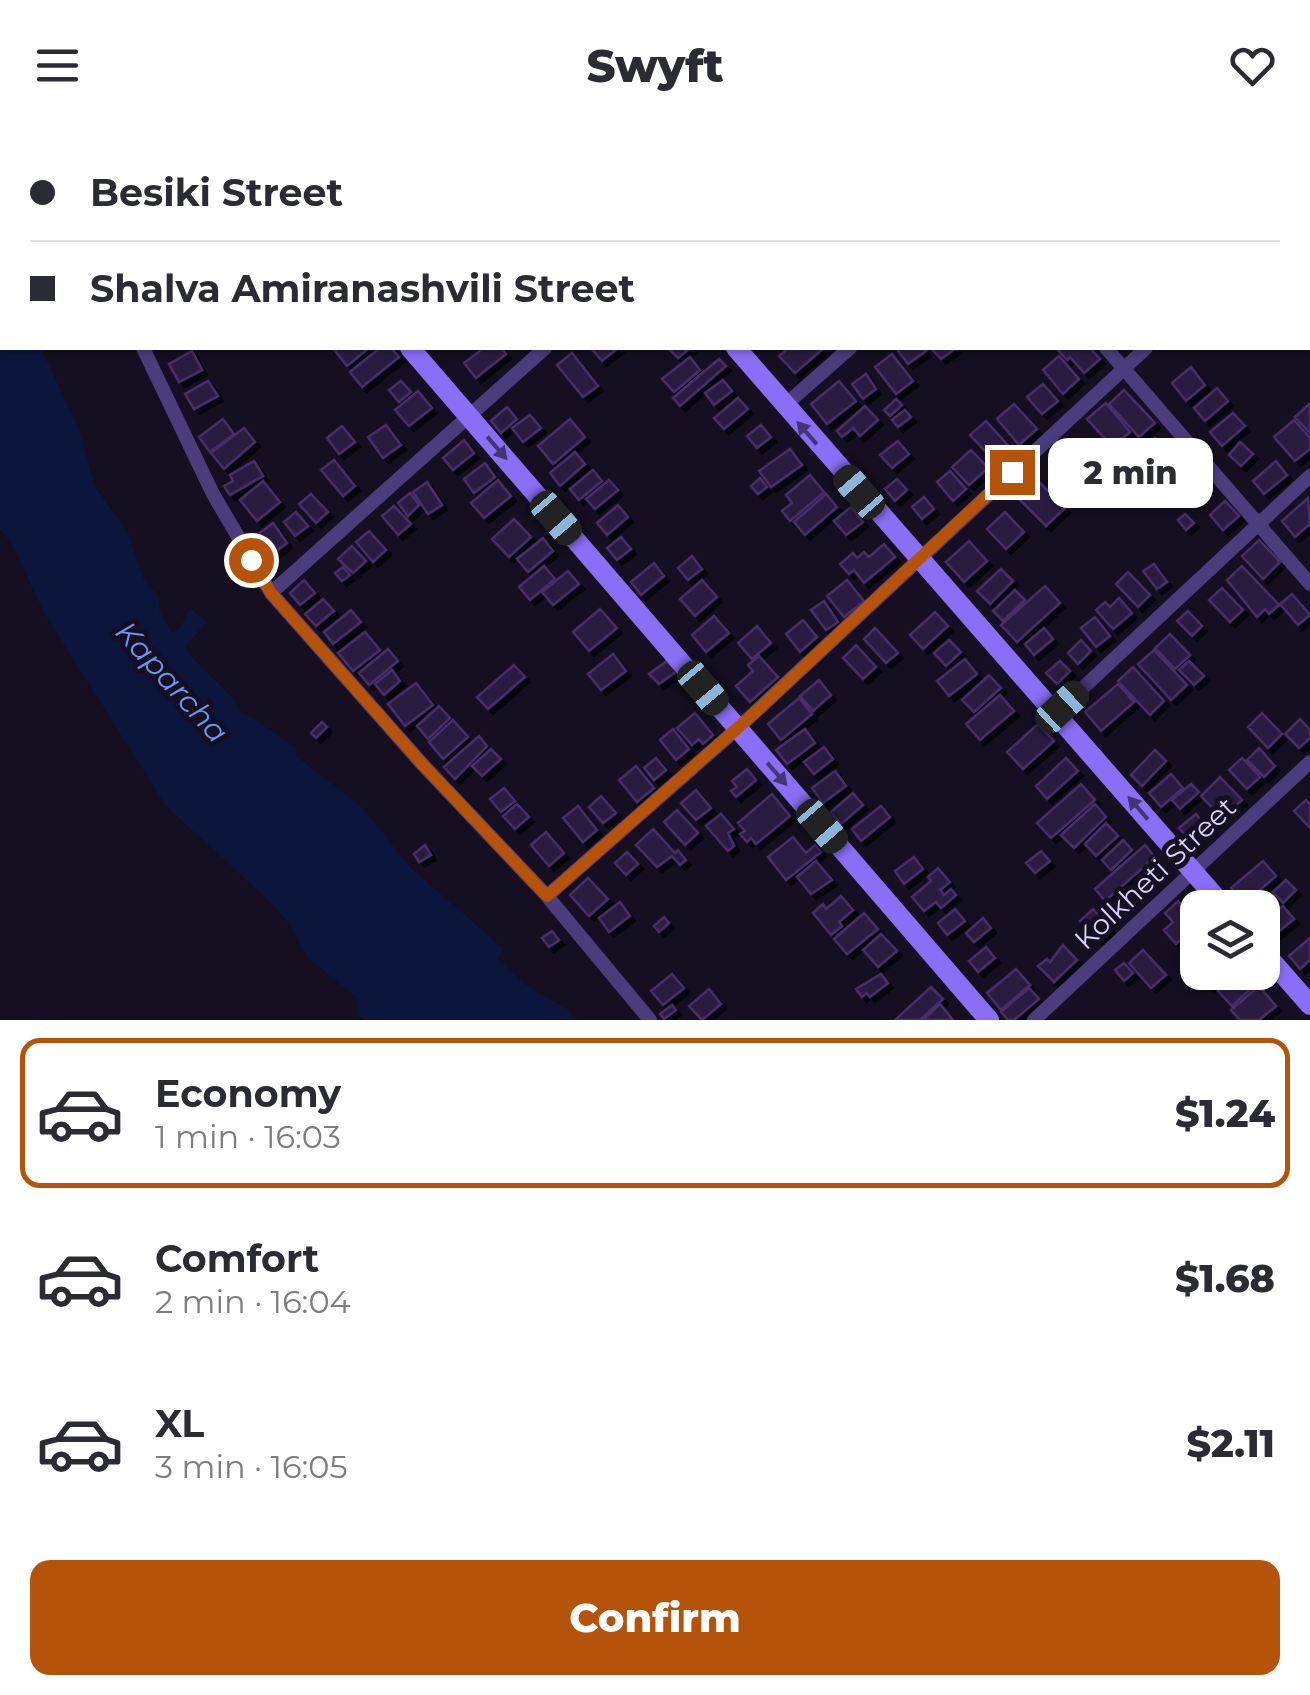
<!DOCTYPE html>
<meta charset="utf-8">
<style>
body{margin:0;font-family:Montserrat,sans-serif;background:#f2f2f3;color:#2b2b33;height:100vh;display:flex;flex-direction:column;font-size:38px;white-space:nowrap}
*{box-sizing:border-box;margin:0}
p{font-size:32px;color:#7c7c81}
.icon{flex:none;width:55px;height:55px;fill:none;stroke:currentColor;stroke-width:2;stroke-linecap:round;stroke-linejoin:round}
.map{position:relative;height:890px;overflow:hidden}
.sheet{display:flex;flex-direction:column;background:#fff;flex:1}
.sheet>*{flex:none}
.banner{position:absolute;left:0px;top:0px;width:1310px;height:220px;box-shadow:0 2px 8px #0004;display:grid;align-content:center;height:220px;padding:0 30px;background:#fff}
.buttons{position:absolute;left:1180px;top:760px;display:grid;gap:20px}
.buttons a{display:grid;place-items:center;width:100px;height:100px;border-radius:20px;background:#fff;box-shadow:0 2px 8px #0004;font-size:50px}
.end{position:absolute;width:45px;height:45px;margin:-22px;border:12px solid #b45309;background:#fff;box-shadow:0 0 0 5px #fff}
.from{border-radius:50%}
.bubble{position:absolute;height:70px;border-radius:20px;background:#fff;box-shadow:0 2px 8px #0004;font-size:32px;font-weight:800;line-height:70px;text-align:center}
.car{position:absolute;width:30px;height:60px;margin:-30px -15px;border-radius:12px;box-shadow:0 0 8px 2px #0007;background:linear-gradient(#222 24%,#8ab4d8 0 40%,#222 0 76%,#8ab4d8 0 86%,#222 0)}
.banner b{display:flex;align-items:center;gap:35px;height:95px;font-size:38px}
.banner b+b{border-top:2px solid #e1e1e2}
.banner i{width:25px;height:25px;background:#2b2b33}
ul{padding:18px 0 0;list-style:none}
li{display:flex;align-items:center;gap:30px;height:150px;margin:0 20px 15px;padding:0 10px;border:5px solid transparent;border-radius:20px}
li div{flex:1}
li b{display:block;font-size:38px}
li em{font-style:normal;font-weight:800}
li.selected{border-color:#b45309}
li>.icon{width:90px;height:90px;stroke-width:1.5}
.action{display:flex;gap:20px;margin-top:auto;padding:20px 30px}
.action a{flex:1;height:115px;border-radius:20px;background:#b45309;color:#fff;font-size:40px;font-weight:800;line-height:115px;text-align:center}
header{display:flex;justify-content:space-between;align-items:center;height:130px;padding:0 30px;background:#fff;font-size:45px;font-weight:800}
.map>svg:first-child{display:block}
.water{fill:#0c153c}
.building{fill:#2a1c41;stroke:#462f6b;stroke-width:2.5;filter:url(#shadow)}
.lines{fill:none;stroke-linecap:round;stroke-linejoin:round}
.minor{stroke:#4b3c7d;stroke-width:14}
.secondary{stroke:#8b6ef6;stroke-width:20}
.oneway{fill:#443576}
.route{stroke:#b45309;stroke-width:12}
.labels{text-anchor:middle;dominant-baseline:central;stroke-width:10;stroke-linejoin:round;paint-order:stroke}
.street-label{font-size:28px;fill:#ded1fc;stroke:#150f21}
.water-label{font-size:30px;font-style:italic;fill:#6698f6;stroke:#150f21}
</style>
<header><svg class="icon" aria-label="menu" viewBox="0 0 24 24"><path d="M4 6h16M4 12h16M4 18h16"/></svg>Swyft<svg class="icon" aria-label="heart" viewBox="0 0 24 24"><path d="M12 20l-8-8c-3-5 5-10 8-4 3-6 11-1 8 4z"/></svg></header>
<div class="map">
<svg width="1310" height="890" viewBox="0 0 1310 890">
<defs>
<filter id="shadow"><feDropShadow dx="5" dy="5" stdDeviation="0" flood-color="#0009"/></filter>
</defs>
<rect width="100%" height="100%" fill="#150f21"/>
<!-- water -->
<path class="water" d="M 0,126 L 2,218 L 41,218 L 80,302 L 95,357 L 128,403 L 144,450 L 159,466 L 159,480 L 172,502 L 180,498 L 190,478 L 207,492 L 185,516 C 199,543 231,557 242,584 L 252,587 L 296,618 L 296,626 L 363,678 L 411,738 L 504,819 L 497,828 L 526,855 L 567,879 L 574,890 L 364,890 L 357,884 L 356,867 L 307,827 L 293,799 L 273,775 L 166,676 L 44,483 L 13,416 L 0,399 Z"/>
<!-- building -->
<path class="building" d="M 339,218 L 369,218 L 347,236 L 335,221 Z
M 380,218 L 391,218 L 399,227 L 362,257 L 350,242 Z
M 484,218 L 501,218 L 506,224 L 476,248 L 464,233 Z
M 591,218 L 618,218 L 602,231 Z
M 668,218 L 690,218 L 678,228 Z
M 789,218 L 824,218 L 795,243 L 779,226 Z
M 896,218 L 923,218 L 926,221 L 908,234 Z
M 931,218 L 956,218 L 941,229 Z
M 1090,218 L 1100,229 L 1084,243 L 1070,227 L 1067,230 L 1057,219 Z
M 192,221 L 202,240 L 179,252 L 169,234 Z
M 572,223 L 598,256 L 583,267 L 557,235 Z
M 892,224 L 913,251 L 896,264 L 875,237 Z
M 1059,226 L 1079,249 L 1063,264 L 1043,240 Z
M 690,227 L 700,240 L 674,262 L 662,249 Z
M 719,229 L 726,236 L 680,276 L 673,268 Z
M 1191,237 L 1205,255 L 1186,271 L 1172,253 Z
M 866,244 L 876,259 L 863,269 L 852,254 Z
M 723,250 L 732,261 L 714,275 L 705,263 Z
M 208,251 L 218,266 L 194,279 L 185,264 Z
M 401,251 L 411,262 L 399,272 L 389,260 Z
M 839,251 L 856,271 L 827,294 L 811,274 Z
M 1043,254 L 1058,271 L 1042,284 L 1027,267 Z
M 1217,258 L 1228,271 L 1205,291 L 1194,278 Z
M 1124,260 L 1155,293 L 1139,307 L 1109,274 Z
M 418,261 L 432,278 L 409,296 L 395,280 Z
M 738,268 L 748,279 L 724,299 L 714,288 Z
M 896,269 L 902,275 L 890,286 L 884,280 Z
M 1106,273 L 1130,302 L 1112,317 L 1087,289 Z
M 1014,274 L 1037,299 L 1019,315 L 997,289 Z
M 1309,274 L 1310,274 L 1310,303 L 1295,287 Z
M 865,276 L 878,290 L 860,306 L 853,298 L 842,307 L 837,301 Z
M 507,277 L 517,289 L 501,303 L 491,291 Z
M 905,280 L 911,287 L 898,297 L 892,290 Z
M 1233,283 L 1245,296 L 1222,316 L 1210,302 Z
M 530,285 L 541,298 L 523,312 L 512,298 Z
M 223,289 L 234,304 L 210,322 L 199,307 Z
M 570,289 L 585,307 L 553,334 L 538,316 Z
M 1294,290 L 1310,308 L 1310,319 L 1295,331 L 1274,307 Z
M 986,291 L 1014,322 L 999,336 L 970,305 Z
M 386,295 L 401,315 L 383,328 L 368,307 Z
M 761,295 L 771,307 L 757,318 L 747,306 Z
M 342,296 L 355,312 L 339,324 L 327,308 Z
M 244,298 L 255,312 L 224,339 L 211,323 Z
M 1155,308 L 1170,322 L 1158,333 L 1144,319 Z
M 464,310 L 474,323 L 453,340 L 443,328 Z
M 898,311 L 909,324 L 892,338 L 880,325 Z
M 1240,312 L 1253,324 L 1241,336 L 1229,325 Z
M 790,319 L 802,335 L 771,357 L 759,341 Z
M 971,320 L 988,338 L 969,355 L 952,337 Z
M 575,322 L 585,334 L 560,356 L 550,343 Z
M 1065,324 L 1081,342 L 1067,354 L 1051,336 Z
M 1187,328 L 1202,343 L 1180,364 L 1166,350 Z
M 334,330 L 355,356 L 343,366 L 321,340 Z
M 254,331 L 263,346 L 230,365 L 224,356 L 233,351 L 230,345 Z
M 1276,331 L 1287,345 L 1264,364 L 1253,351 Z
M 485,333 L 495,347 L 474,363 L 464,349 Z
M 593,340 L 602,351 L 579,370 L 570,359 Z
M 950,341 L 966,359 L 953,371 L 937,352 Z
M 810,345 L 824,362 L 790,391 L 782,381 L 792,373 L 786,365 Z
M 760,348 L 767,357 L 758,364 L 751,356 Z
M 897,349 L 907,360 L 895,371 L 885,359 Z
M 498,350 L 511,366 L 484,388 L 471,373 Z
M 609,350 L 618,360 L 595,379 L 586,369 Z
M 263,351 L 280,372 L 257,391 L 240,370 Z
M 427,352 L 442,375 L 428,384 L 413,362 Z
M 1039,352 L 1065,378 L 1046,396 L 1020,370 Z
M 410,363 L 419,375 L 408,386 L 398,373 Z
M 311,364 L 328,382 L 316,393 L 299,374 Z
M 826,364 L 837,377 L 805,405 L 794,392 Z
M 924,367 L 934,379 L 922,389 L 912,377 Z
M 1308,368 L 1310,394 L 1295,407 L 1282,391 Z
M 1225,371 L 1239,386 L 1223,400 L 1210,385 Z
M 618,375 L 628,387 L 607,405 L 597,393 Z
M 394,376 L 411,394 L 398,405 L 382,386 Z
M 851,377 L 863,392 L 846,405 L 834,391 Z
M 296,382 L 308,396 L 295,406 L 284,392 Z
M 1005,382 L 1024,402 L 1006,419 L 987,399 Z
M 1185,384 L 1194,393 L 1186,400 L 1178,390 Z
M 514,389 L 531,407 L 509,427 L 492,409 Z
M 273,393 L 287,413 L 271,425 L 257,405 Z
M 369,401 L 386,420 L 373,432 L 356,412 Z
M 621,407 L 631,419 L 617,430 L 607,418 Z
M 543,408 L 553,421 L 528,442 L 517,429 Z
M 1259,410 L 1280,432 L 1263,449 L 1242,426 Z
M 969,411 L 987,431 L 964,452 L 946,432 Z
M 884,414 L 895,427 L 864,453 L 854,440 L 849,444 L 840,434 L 853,423 L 857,428 L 864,422 L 869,427 Z
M 352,416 L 366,431 L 353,443 L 338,429 Z
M 692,426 L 702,439 L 688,450 L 678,438 Z
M 654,433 L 664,446 L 641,465 L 631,452 Z
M 1154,434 L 1167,452 L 1157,459 L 1143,441 Z
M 544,436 L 555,449 L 530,470 L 519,457 Z
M 1242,436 L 1279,475 L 1269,484 L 1265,479 L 1257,487 L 1227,450 Z
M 343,437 L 350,445 L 342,451 L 335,443 Z
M 1001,439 L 1013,451 L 990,474 L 977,461 Z
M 568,441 L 579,454 L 553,475 L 542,462 Z
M 1128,442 L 1150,465 L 1138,477 L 1116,454 Z
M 304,450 L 315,463 L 300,475 L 290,463 Z
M 702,450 L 717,467 L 695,486 L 680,469 Z
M 847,450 L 864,471 L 844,487 L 827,466 Z
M 1045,456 L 1060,473 L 1017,512 L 1001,495 Z
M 1222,458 L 1243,480 L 1230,492 L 1209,470 Z
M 1015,460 L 1025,470 L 1003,491 L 993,481 Z
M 1292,464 L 1310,485 L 1298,495 L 1280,474 Z
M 1119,468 L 1132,483 L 1113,499 L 1096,480 L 1105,472 L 1110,477 Z
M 323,469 L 334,481 L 316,496 L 305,484 Z
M 824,471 L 838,492 L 826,500 L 811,480 Z
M 600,479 L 617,498 L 589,521 L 573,502 Z
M 351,480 L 361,492 L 333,514 L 324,502 Z
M 1188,481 L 1202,496 L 1192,506 L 1177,491 Z
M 935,482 L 948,496 L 923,519 L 910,505 Z
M 714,486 L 729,503 L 706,522 L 692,505 Z
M 1095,487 L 1110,506 L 1096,517 L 1081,498 Z
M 803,490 L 817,507 L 800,522 L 786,504 Z
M 757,496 L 771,513 L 752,529 L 738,513 Z
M 875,498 L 898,523 L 886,533 L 864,509 Z
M 1044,498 L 1053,509 L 1034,525 L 1025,514 Z
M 365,502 L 380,520 L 353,541 L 338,523 Z
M 1170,504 L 1190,525 L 1175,539 L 1155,518 Z
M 949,510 L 961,522 L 946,536 L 934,523 Z
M 1081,510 L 1091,521 L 1078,534 L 1068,523 Z
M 856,515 L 876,537 L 863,549 L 843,528 Z
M 388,519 L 398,531 L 369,555 L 359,543 Z
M 1154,520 L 1187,555 L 1171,570 L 1138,534 Z
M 613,524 L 626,541 L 601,560 L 588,544 Z
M 759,526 L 778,547 L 750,572 L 736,556 L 753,541 L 748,535 Z
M 965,529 L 977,544 L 949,566 L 937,551 Z
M 667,531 L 677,541 L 659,554 L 649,544 Z
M 1060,531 L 1070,541 L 1057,554 L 1046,543 Z
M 1189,531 L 1204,546 L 1194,555 L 1179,540 Z
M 514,535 L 525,547 L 488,579 L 477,567 Z
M 1133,537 L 1164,571 L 1150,585 L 1118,551 Z
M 392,540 L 400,551 L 384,565 L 375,554 Z
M 989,545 L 1001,558 L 974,582 L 962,570 Z
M 819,550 L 831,565 L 813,581 L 800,566 Z
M 416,553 L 433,575 L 405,596 L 388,574 Z
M 1118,554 L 1134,572 L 1101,601 L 1085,582 Z
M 1000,565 L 1014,581 L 980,610 L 966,594 Z
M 799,568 L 812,584 L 781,610 L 768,594 Z
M 439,576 L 450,588 L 428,609 L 417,596 Z
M 695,583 L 713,605 L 703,614 L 699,609 L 692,615 L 677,598 Z
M 1262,583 L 1282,604 L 1268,618 L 1248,597 Z
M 1300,589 L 1310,600 L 1310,608 L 1299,618 L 1285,604 Z
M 453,590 L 468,607 L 443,629 L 429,612 Z
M 322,592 L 327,597 L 316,608 L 311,603 Z
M 1038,594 L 1054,611 L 1023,639 L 1007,622 Z
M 673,599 L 689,619 L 676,630 L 660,610 Z
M 805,599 L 815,613 L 787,634 L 776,620 Z
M 479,606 L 487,616 L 455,649 L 444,637 Z
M 824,617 L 833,629 L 814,644 L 804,632 Z
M 1259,618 L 1275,636 L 1264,647 L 1247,630 Z
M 491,619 L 501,629 L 482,646 L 472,636 Z
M 1155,620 L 1166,631 L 1142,656 L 1131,645 Z
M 656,628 L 666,640 L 654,650 L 644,638 Z
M 1066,628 L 1078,641 L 1047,669 L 1036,656 Z
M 1242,628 L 1260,647 L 1247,659 L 1229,640 Z
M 636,636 L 654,658 L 637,672 L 619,650 Z
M 747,639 L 756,650 L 736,667 L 731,661 L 737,657 L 732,651 Z
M 835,641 L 846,656 L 823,673 L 812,658 Z
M 1171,644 L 1183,658 L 1161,677 L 1149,663 Z
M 1220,647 L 1242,670 L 1222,688 L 1201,666 Z
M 1081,654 L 1095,670 L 1051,708 L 1037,693 Z
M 1191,654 L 1199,662 L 1180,679 L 1172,670 Z
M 504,658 L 515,671 L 501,682 L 490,669 Z
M 696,660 L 711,678 L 696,690 L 681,673 Z
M 853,663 L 863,675 L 841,694 L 831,682 Z
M 772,664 L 790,686 L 756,714 L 751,708 L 747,712 L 740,704 L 745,701 L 738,693 Z
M 601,666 L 616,683 L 603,693 L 589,677 Z
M 1306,670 L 1310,675 L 1310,698 L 1294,681 Z
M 517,674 L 529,687 L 515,699 L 503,686 Z
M 1095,674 L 1106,687 L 1074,718 L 1061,705 Z
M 578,676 L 597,700 L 583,712 L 563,688 Z
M 881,676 L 890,687 L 861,711 L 852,699 Z
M 677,680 L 698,703 L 685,715 L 664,692 Z
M 721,684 L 734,699 L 728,703 L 734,716 L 728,721 L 706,696 Z
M 1196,684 L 1207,697 L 1190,711 L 1179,698 Z
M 1106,693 L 1118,706 L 1096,726 L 1085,714 Z
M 653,699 L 675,723 L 678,720 L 686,730 L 680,735 L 672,726 L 657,737 L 636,715 Z
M 546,702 L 564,723 L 549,736 L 531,715 Z
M 793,707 L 806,723 L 815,715 L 821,722 L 786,750 L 768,727 Z
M 1123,710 L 1132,720 L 1111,740 L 1102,730 Z
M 425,715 L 431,725 L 419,732 L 414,724 Z
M 1145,715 L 1155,727 L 1105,771 L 1095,759 Z
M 1041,721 L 1050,731 L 1035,743 L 1026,733 Z
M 627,722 L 638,734 L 626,745 L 615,733 Z
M 914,727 L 923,739 L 904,754 L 895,741 Z
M 816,731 L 832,750 L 811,764 L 797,747 Z
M 1263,731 L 1276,746 L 1245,773 L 1231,758 Z
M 938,738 L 950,752 L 940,760 L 944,765 L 951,759 L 956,765 L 941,778 L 936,772 L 924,781 L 912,767 L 931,751 L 928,747 Z
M 588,748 L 608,769 L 589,786 L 570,765 Z
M 1286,750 L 1296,760 L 1283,773 L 1273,762 Z
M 841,766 L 853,780 L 839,792 L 842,796 L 831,805 L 813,783 L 823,774 L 826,779 Z
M 1178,771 L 1198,795 L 1176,814 L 1164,800 L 1173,792 L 1165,783 Z
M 620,772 L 630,786 L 609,802 L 599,788 Z
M 1283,776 L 1294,789 L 1272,807 L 1262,793 Z
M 955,779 L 965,791 L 947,805 L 938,793 Z
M 1093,779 L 1110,798 L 1097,810 L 1080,791 Z
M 864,783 L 878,799 L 847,824 L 834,809 Z
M 664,787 L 669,793 L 659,802 L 654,796 Z
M 983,788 L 991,798 L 974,812 L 966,803 Z
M 552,801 L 559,810 L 549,817 L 542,808 Z
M 1198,802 L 1198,822 L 1195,824 L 1185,813 Z
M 881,804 L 897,821 L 878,837 L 863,820 Z
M 1310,808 L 1310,830 L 1300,839 L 1289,826 Z
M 1063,815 L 1077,830 L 1054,852 L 1038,836 L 1047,829 L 1050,832 Z
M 986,817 L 995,828 L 978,842 L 969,831 Z
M 1143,820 L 1166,845 L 1151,858 L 1129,833 Z
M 1124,833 L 1133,843 L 1124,851 L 1115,840 Z
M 1016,839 L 1030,855 L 1001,880 L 987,863 Z
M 1198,839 L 1198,842 L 1225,842 L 1209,857 L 1195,841 Z
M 1239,842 L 1246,842 L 1256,854 L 1232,876 L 1218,861 Z
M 672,844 L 684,858 L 663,875 L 651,861 Z
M 881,844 L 888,853 L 870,867 L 867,863 L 862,867 L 856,859 Z
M 1259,856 L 1276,876 L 1259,890 L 1240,890 L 1231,880 Z
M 931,857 L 943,869 L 920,890 L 895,890 Z
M 1029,858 L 1039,869 L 1014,890 L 1008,890 L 1001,882 Z
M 709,859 L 721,874 L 702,890 L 689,876 Z
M 940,874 L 953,890 L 923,890 Z
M 672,875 L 676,880 L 664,889 L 660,884 Z"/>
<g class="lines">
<!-- minor -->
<path class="minor" d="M 918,0 L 920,2
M 1294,0 L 1296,2
M 133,2 L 137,0
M 780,2 L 783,0
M 1089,2 L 1091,0
M 1308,15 L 1310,18
M 1308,70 L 1310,68
M 143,218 L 213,364 L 271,463 L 423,635 L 547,766 L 650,890
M 1106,218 L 1310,454
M 784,276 L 850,218
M 271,463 L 545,218
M 1056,583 L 1310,346
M 547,766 L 738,598 L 1146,218
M 1034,890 L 1310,632"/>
<!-- secondary -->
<path class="secondary" d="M 225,0 L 227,2
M 549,0 L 551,2
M 410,218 L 989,890
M 736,218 L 1225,778
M 1262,820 L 1310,875"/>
</g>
<!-- one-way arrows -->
<defs><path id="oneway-solid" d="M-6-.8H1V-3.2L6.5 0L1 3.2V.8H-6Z" transform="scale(2.5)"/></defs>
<g class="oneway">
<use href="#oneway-solid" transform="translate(807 303) rotate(-131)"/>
<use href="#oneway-solid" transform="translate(497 318) rotate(49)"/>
<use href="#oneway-solid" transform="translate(777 644) rotate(49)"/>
<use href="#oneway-solid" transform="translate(1138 678) rotate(-131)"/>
</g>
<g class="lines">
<!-- route -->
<path class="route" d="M 251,430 L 271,463 L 424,636 L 547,766 L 750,587 L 1012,342"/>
</g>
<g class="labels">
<!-- street labels -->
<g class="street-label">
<text transform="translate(1155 743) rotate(-43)">Kolkheti Street</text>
</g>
<!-- water labels -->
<g class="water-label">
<text transform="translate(172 552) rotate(48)">Kaparcha</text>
</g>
</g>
</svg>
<div class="buttons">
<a><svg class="icon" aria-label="layers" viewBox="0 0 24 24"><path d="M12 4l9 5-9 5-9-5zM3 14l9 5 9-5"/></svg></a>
</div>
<i class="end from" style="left:251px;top:430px"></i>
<i class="end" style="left:1012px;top:342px"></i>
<div class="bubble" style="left:1048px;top:308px;width:165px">2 min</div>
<i class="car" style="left:859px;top:362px;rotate:319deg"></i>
<i class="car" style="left:556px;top:388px;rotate:139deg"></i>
<i class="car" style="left:703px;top:558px;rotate:140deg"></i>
<i class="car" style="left:1062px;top:577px;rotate:47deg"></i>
<i class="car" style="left:822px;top:696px;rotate:139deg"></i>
<div class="banner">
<b><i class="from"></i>Besiki Street</b>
<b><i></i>Shalva Amiranashvili Street</b>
</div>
</div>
<section class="sheet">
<ul>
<li class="selected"><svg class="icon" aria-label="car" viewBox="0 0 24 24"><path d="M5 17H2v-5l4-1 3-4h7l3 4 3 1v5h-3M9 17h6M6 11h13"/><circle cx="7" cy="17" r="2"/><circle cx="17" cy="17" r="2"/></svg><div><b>Economy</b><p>1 min · 16:03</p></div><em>$1.24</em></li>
<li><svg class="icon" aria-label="car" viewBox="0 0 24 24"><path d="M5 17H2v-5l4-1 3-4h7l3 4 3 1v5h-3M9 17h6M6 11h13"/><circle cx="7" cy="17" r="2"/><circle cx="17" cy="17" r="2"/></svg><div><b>Comfort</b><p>2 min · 16:04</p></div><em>$1.68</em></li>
<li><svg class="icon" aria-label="car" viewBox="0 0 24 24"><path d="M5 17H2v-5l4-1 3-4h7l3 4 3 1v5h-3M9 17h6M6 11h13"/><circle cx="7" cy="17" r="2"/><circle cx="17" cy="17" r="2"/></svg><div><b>XL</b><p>3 min · 16:05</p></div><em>$2.11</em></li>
</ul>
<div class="action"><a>Confirm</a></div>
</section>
